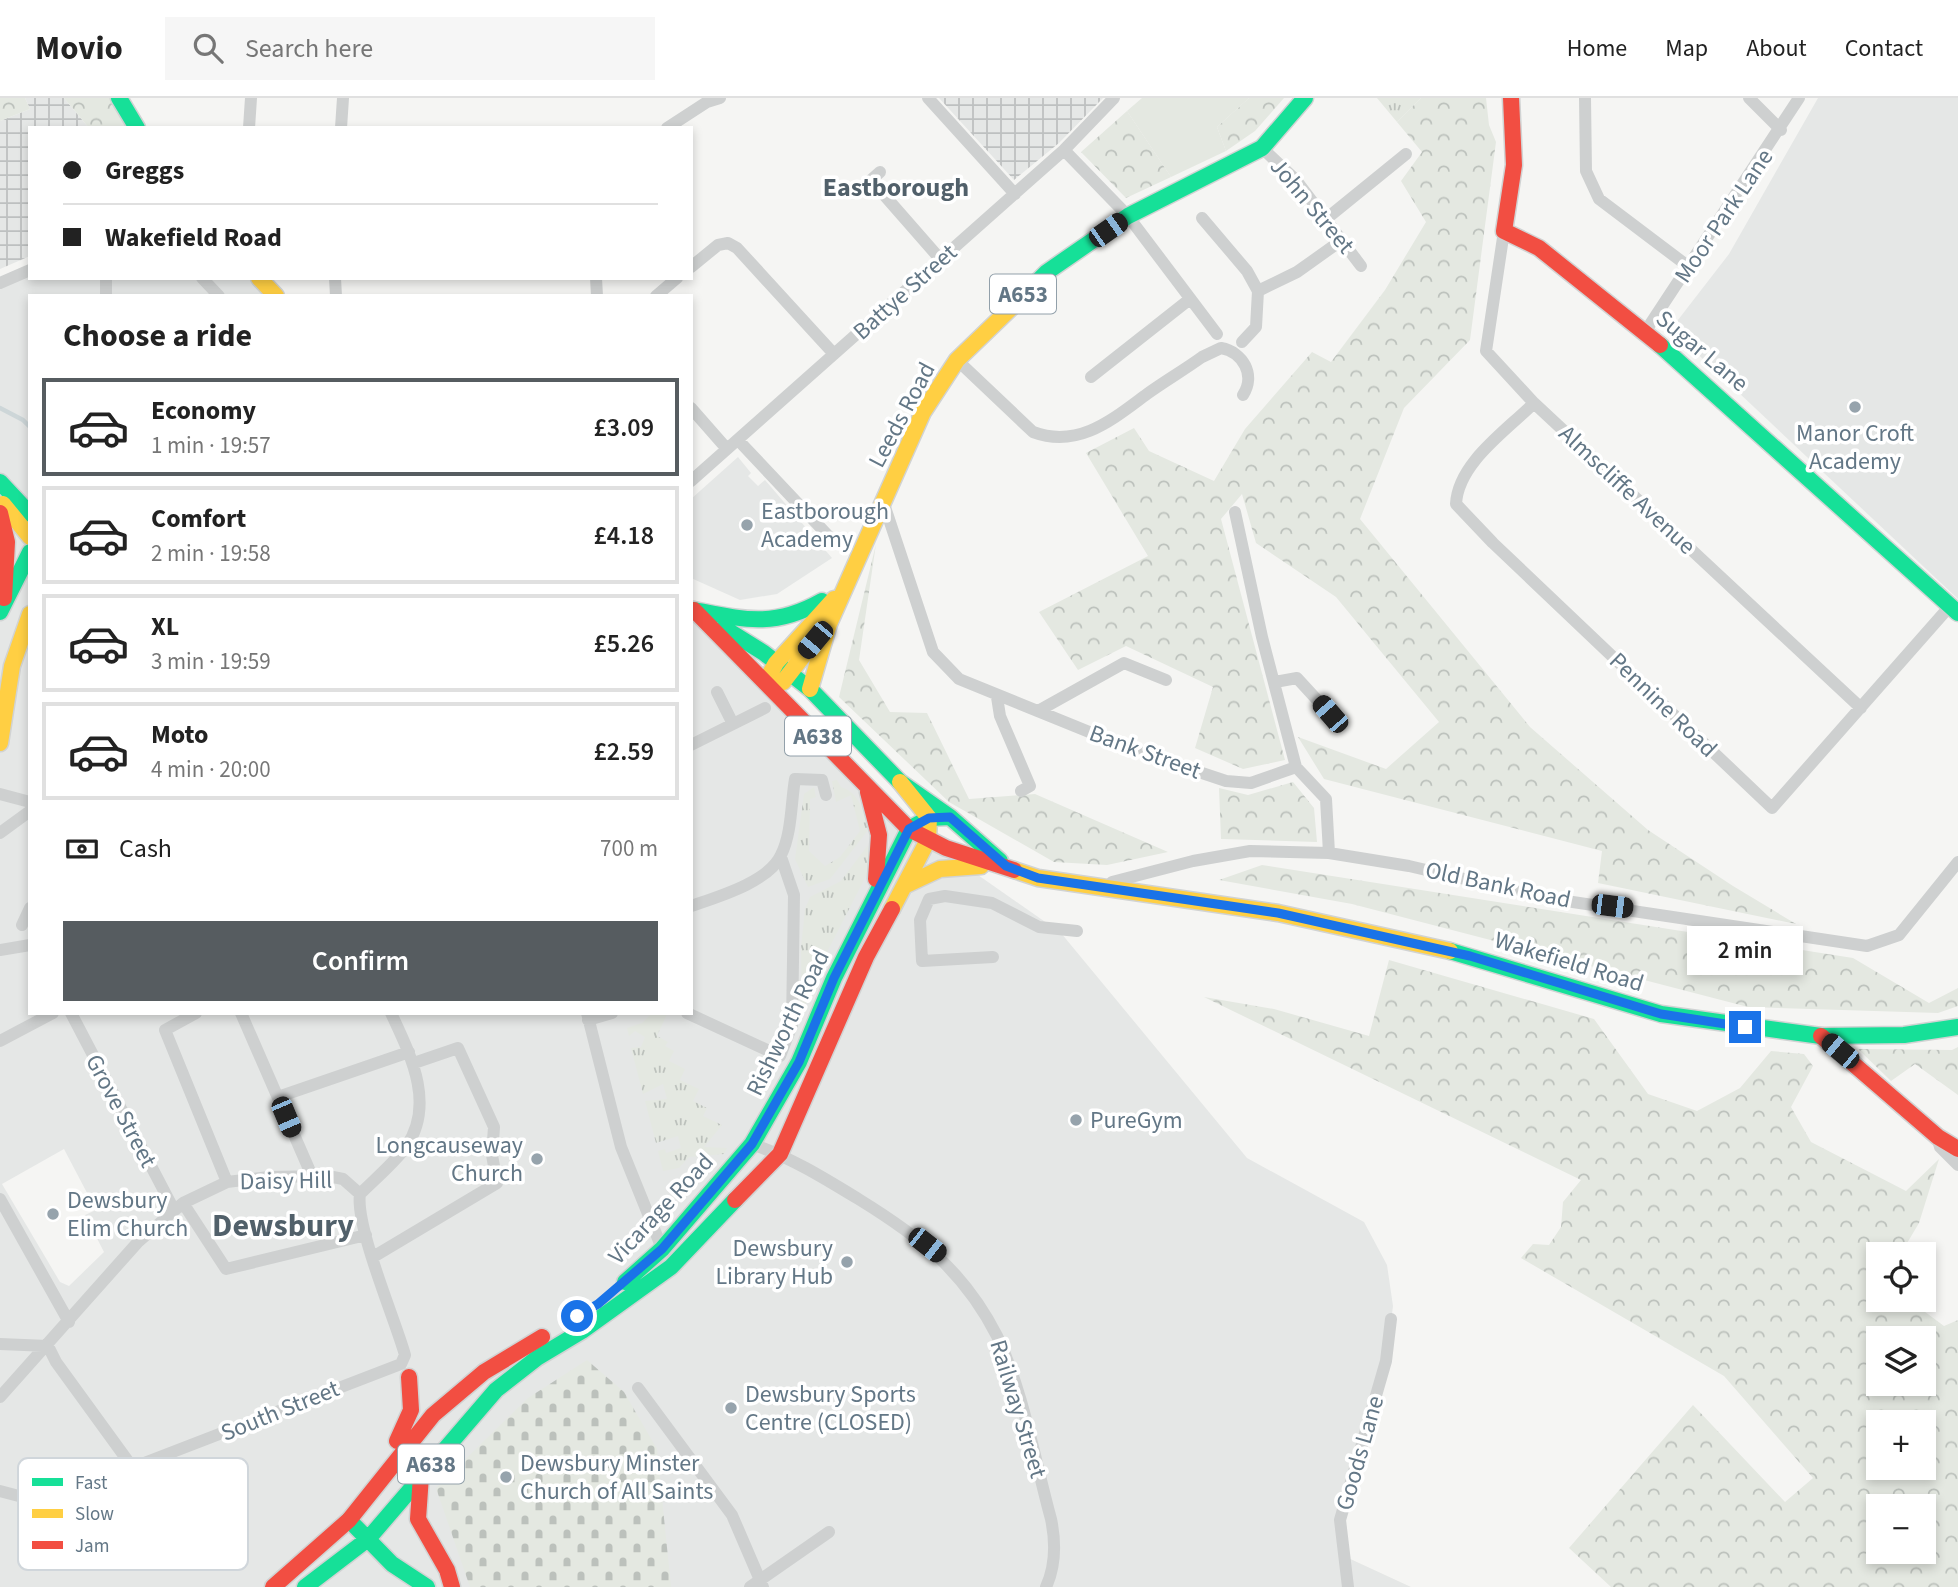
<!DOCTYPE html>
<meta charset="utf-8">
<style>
body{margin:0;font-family:"Source Sans 3",sans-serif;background:#f6f6f6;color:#222;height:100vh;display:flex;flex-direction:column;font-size:26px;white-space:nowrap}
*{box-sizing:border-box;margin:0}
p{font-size:23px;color:#767676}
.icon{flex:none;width:38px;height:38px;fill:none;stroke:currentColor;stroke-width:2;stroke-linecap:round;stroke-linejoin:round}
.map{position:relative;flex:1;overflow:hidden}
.sheet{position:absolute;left:28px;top:196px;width:665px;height:721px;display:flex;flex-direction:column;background:#fff;border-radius:0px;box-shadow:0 4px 10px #0003}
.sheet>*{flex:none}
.top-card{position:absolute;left:28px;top:28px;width:665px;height:154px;border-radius:0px;box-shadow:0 4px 10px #0003;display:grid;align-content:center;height:154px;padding:0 35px;background:#fff}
.tools{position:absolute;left:1866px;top:1144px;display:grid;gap:14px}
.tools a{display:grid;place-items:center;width:70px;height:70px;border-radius:0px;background:#fff;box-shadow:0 4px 10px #0003;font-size:35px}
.end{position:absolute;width:32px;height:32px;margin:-16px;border:9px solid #1a73e8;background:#fff;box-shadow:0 0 0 4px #fff}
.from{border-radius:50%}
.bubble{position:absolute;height:49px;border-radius:0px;background:#fff;box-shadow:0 4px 10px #0003;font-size:23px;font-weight:600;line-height:49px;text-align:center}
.car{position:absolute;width:21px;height:42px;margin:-21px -10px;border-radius:9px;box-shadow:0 0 5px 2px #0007;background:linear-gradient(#222 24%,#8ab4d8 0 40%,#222 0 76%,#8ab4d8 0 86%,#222 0)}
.top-card b{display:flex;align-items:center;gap:24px;height:66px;font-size:26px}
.top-card b+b{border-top:2px solid #e0e0e0}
.top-card i{width:18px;height:18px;background:#222}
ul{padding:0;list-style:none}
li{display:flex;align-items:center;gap:21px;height:98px;margin:0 14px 10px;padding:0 21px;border:4px solid #e0e0e0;border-radius:0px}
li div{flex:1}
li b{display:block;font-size:26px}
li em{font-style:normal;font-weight:600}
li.active{border-color:#565c60}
li>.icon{width:63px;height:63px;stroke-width:1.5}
h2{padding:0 35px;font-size:32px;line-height:84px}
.pay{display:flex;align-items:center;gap:18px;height:77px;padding:0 35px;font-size:26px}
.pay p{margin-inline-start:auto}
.action{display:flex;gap:14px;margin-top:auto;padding:14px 35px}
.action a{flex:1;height:80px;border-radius:0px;background:#565c60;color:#fff;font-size:28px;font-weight:600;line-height:80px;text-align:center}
header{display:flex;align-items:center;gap:42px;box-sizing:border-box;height:98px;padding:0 35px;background:#fff;border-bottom:2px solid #e0e0e0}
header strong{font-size:33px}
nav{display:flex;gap:38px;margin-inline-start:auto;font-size:24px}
.search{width:490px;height:63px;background:#f6f6f6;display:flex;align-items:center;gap:18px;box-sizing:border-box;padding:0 24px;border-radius:0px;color:#767676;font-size:26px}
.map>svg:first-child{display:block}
.built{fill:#e5e7e6;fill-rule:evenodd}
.industrial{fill:url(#industrial-grid)}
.grass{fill:url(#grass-tufts)}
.forest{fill:url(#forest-crowns);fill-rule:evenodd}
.cemetery{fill:url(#cemetery-stones)}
.park{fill:#e4e8e1}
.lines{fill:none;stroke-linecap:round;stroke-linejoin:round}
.stream{stroke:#cdd6d8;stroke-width:4.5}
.fast-casing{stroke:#d1d3d3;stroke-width:19}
.slow-casing{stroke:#d1d3d3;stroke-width:19}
.jam-casing{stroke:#d1d3d3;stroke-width:19}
.street{stroke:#ced0d0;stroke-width:12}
.fast{stroke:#16e098;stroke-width:16}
.slow{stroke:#ffcf43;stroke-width:16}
.jam{stroke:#f24e42;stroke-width:16}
.route{stroke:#1a73e8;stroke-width:9}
.poi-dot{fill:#96a3ac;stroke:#fff;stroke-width:2.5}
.labels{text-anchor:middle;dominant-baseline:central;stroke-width:7;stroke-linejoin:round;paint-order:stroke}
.shield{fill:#fff;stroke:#92a0aa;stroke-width:2}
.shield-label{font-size:23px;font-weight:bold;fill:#637786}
.street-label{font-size:24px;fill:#637786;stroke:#fff}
.poi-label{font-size:24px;fill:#637786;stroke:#fff;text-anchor:start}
.neighbourhood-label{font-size:26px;font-weight:bold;fill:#51606a;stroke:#fff}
.district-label{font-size:32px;font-weight:bold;fill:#51606a;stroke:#fff}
.key{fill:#fff;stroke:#d0d6db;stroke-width:2}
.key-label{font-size:19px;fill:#637786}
</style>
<header>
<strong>Movio</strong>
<div class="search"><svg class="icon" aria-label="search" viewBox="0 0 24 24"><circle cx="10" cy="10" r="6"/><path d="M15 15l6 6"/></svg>Search here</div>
<nav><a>Home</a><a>Map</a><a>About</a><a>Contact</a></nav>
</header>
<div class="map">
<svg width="1958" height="1489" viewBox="0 0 1958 1489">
<defs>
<pattern id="industrial-grid" width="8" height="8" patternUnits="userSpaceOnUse" patternTransform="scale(1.75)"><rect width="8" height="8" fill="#e5e7e6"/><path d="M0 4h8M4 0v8" fill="none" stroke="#bdc0c0"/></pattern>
<pattern id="grass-tufts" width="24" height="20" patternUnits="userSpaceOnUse" patternTransform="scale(1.75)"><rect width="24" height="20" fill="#e4e8e1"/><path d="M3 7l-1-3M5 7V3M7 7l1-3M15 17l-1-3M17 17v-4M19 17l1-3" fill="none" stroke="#bcc1bc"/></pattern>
<pattern id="forest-crowns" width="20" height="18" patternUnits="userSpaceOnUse" patternTransform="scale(1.75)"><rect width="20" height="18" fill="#e4e8e1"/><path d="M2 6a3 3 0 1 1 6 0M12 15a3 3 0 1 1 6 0" fill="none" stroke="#bcc1bc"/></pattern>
<pattern id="cemetery-stones" width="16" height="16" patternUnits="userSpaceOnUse" patternTransform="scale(1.75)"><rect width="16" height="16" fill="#e4e8e1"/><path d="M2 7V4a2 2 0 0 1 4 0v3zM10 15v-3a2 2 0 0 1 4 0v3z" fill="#bcc1bc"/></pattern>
</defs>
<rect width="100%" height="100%" fill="#f5f5f3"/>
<!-- built -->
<path class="built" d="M 1818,0 L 1958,0 L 1958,501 L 1671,231 L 1729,156 Z
M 30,172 L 30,180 L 259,180 L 276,198 L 30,198 L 30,915 L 691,915 L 691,511 L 928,742 L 1061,835 L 1247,1060 L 1364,1124 L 1387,1167 L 1393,1208 L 1386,1263 L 1340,1423 L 1346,1459 L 1411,1489 L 0,1489 L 0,185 ZM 64,1051 L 96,1112 L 85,1117 L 104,1154 L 69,1188 L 60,1184 L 2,1086 Z
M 738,359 L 751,375 L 748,378 L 758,388 L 765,382 L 832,460 L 777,496 L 740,502 L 691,480 L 691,401 Z"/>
<!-- industrial -->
<path class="industrial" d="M 25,0 L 64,0 L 89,30 L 30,30 L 30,158 L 0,171 L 0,23 L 30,11 Z
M 939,0 L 1103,0 L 1059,45 L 1014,82 Z"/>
<!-- grass -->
<path class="grass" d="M 1377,0 L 1421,0 L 1397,24 Z
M 837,682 L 841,689 C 860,695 863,713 869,731 L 830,781 L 808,789 L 795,761 L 804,696 L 814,689 L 816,699 L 810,701 L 809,753 L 825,768 L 840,759 L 860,733 L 851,697 L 836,704 L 832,683 Z
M 868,747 L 869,772 L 823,862 L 814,892 L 802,912 L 801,850 L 805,811 L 810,799 L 841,783 Z
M 652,915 L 667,916 L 657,938 L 668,944 L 665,948 L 674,953 L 669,963 L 685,971 L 680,982 L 699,991 L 693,1003 L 707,1010 L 703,1018 L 722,1027 L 704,1049 L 727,1050 L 724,1056 L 689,1059 L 679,1070 L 663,1073 L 658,1053 L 665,1051 L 666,1055 L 681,1050 L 678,1038 L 656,1045 L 645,1003 L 667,1001 L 663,986 L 643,996 L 631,950 L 641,949 L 645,939 L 635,933 L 629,938 L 627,930 L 642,925 Z"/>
<!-- forest -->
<path class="forest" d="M 0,0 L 25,0 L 30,11 L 0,23 Z
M 64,0 L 110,0 L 129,30 L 89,30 Z
M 1249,0 L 1284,0 L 1255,33 L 1226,53 L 1217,29 Z
M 1421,0 L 1486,0 L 1489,27 L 1496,44 L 1470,242 L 1404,310 L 1360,421 L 1530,629 L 1648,732 L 1733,788 L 1796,826 L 1598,785 L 1602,753 L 1324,681 L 1298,639 L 1386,671 L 1439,624 L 1336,499 L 1256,445 L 1242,396 L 1221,421 L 1285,662 L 1243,671 L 1195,650 L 1213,589 L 1126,548 L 1078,572 L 1039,514 L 1148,458 L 1086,355 L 1134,330 L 1149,353 L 1214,383 L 1245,331 L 1312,254 L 1331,264 L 1385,192 L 1426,124 L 1401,83 L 1422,54 L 1397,24 Z
M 1127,13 L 1171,79 L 1126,100 L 1081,54 Z
M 876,446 L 859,562 L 890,614 L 927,615 L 969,701 L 1035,696 L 1168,754 L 1107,767 L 1054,764 L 949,704 L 839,599 Z
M 1293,684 L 1314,710 L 1317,744 L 1221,741 L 1219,690 L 1248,697 Z
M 1262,767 L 1853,860 L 1929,905 L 1958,890 L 1958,908 L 1938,915 L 1748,909 L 1352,806 L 1219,782 Z
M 1389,862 L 1594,921 L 1648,996 L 1697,1013 L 1740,990 L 1771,953 L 1804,956 L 1813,968 L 1791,1009 L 1811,1044 L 1906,1093 L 1939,1061 L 1919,1125 L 1900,1157 L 1878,1157 L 1878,1202 L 1909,1202 L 1944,1228 L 1958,1222 L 1958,1489 L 1611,1489 L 1569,1450 L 1693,1307 L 1785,1404 L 1813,1380 L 1724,1278 L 1521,1160 L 1533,1146 L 1549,1147 L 1561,1129 L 1563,1104 L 1581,1082 L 1204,899 L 1274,911 L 1369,938 ZM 1878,1241 L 1923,1241 L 1923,1286 L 1878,1286 ZM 1878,1325 L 1923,1325 L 1923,1370 L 1878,1370 ZM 1878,1409 L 1923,1409 L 1923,1454 L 1878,1454 Z
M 1958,949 L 1958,997 L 1915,966 L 1891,983 L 1858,951 L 1952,952 Z"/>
<!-- cemetery -->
<path class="cemetery" d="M 587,1262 L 624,1294 L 657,1351 L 671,1489 L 470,1489 L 436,1390 L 528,1300 Z"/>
<!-- park -->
<path class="park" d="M 1142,0 L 1249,0 L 1217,29 L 1226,53 L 1171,79 L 1127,13 Z"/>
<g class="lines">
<!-- stream -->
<path class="stream" d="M 0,310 L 23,322 L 30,329"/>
<!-- fast casing -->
<g class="fast-casing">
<path id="fast" d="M 119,0 L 137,30
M 1016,205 L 1047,174 L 1128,118 L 1262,50 L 1305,0
M 1660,247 L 1958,515
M 0,384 L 30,416
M 694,512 C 745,522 774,530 822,503
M 0,514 L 30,454
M 724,530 L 764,555 L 810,591 L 900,684 L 950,719 L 1000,763
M 1450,853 L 1661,916 L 1821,938 L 1904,937 L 1958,929
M 625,1184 L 662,1151 L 752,1046 L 799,964 L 834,880 L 909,731 L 929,720 L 950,719
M 349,1422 L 392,1466 L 427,1489
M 305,1489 L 368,1441 L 496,1292 L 537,1260 L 582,1233 L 671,1169 L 735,1102"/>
</g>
<!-- slow casing -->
<g class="slow-casing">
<path id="slow" d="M 259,180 L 276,198
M 3,406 L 30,439
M 823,532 L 783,584 L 770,589 L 771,574 L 776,565 L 834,501
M 810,591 L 829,526 L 923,314 L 957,262 L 1016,205
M 0,645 L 12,568 L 30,516
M 1014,772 L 1038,780 L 1278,815 L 1450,853
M 904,788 L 940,771 L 981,768
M 892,811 L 928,742 L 929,720 L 900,684"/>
</g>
<!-- jam casing -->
<g class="jam-casing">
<path id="jam" d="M 1511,0 L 1514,67 L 1504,133 L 1539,150 L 1660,247
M 0,415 L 7,444 L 4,500
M 694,512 L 909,731 L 946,750 L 1014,772
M 868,694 L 879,737 L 876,781
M 1821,938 L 1938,1039 L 1958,1051
M 735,1102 L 780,1056 L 866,859 L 892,811
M 397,1343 L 411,1312 L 409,1279
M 421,1378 L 418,1421 L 447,1472 L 452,1489
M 273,1489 L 349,1422 L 433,1317 L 484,1274 L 542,1239"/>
</g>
<!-- street -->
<path class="street" d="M 928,0 L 1015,96
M 1585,0 L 1586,73 L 1599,101 L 1689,169
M 1749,0 L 1781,32
M 249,30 L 251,0
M 341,30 L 343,0
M 667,30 L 707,4 L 720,0
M 1262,50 L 1296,82 L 1361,168
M 1064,52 L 1128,118 L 1217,236
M 871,82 L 941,162
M 861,91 L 880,74
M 1202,120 L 1247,173 L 1258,193 L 1256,229 L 1242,244
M 1326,121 L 1406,56
M 1504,133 L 1486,253 L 1534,305 L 1861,610
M 691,169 L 718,147 L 728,145 L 737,150 L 834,256
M 106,180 L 106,198
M 202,180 L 219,198
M 335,180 L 336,198
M 596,180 L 597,198
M 0,185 L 30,172
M 1258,193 L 1297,174 L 1342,142
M 656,198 L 677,180
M 1645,234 L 1799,0
M 957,262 L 1033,334 C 1079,351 1113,321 1147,296 C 1165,283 1184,272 1202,259 L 1221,250 C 1243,254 1256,277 1243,297
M 1091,279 L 1190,201
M 1534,305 C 1506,333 1458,365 1456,406 L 1493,445 L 1772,710 L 1950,508
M 691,310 L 727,351
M 738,342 L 836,446
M 691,383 L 1064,52 L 1114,0
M 883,403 L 933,554 L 959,581 L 1136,653 L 1226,683 L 1251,685 L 1296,669
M 1235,414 L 1262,539 L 1296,669 L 1326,701 L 1329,755
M 1275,584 L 1297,580 L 1330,616
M 717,594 L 732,624
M 997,599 L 1000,618 L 1030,688 L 1021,693
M 1038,613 L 1124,565 L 1166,582
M 691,647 L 765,610
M 0,696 L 30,704
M 0,735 L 30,713
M 1112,784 L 1193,763 L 1250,753 L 1329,755 L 1409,768 L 1546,800 L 1867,848 L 1899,837 L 1958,764
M 691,808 C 717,799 769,784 781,757 C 792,735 791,704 795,681 L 822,682 L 826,697
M 22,827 L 30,810
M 0,852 L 30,847
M 993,859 L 922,863 L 920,822 L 929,801 L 945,798 L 992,805 L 1039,829 L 1077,833
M 71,915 L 173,1110
M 196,915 L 165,932 L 227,1084
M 241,915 L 312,1078
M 587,915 L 621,1049 L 663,1153
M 687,915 L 780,958 L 792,927 L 794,797 L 781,759
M 588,922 L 612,915
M 0,943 L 53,915
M 278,999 L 409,954
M 1938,1042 L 1940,1049 L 1958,1067
M 752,1046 C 792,1060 824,1080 860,1102 C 920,1139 964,1173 997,1238 C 1023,1292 1035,1363 1051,1421 C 1056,1445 1056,1467 1046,1489
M 360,1096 C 375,1081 393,1066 406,1049 C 436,1006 410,956 391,915
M 360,1096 C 355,1128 395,1221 405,1257 L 401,1266
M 0,1101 L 69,1224
M 183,1105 L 226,1171 L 366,1137
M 373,1159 L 497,1085 L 492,1057 L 494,1029 L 458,950 L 414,965
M 0,1246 L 48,1248
M 48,1248 L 56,1264 L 133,1370
M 638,1290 L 732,1417 L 763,1489
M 0,1299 L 138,1144 L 183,1105 L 227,1084 L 269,1079 L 328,1078 L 343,1081 L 360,1096
M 0,1393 L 34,1402 L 56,1399 L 401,1266
M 750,1489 L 829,1434
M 1348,1489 L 1340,1422 L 1386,1263 L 1391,1221"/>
<!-- fast -->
<use href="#fast" class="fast"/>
<!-- slow -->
<use href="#slow" class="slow"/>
<!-- jam -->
<use href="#jam" class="jam"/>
</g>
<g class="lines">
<!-- route -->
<path class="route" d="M 577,1218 L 598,1206 L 662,1151 L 752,1046 L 799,964 L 834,880 L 909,731 L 929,720 L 950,719 L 1006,768 L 1038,780 L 1278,815 L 1470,858 L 1661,916 L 1745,929"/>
</g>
<!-- markers -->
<g class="poi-dot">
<circle cx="1855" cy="309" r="7"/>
<circle cx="747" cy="427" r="7"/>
<circle cx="1076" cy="1022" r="7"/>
<circle cx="537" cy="1061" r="7"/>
<circle cx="53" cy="1116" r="7"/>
<circle cx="847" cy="1164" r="7"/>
<circle cx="731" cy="1310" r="7"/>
<circle cx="506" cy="1379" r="7"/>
</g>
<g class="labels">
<!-- shield labels -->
<g class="shield">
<rect x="990" y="176.5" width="66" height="39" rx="5"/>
<rect x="785" y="618.5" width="66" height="39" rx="5"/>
<rect x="398" y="1346.5" width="66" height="39" rx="5"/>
</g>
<g class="shield-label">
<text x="1023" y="196">A653</text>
<text x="818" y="638">A638</text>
<text x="431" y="1366">A638</text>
</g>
<!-- street labels -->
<g class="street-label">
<text transform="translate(1312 108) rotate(50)">John Street</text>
<text transform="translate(1724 118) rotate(-56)">Moor Park Lane</text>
<text transform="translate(905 194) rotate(-42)">Battye Street</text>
<text transform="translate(1702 253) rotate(40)">Sugar Lane</text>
<text transform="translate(902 317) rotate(-62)">Leeds Road</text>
<text transform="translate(1627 392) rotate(43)">Almscliffe Avenue</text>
<text transform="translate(1663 607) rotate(44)">Pennine Road</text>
<text transform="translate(1145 654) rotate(20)">Bank Street</text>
<text transform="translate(1498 787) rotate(12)">Old Bank Road</text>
<text transform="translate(1569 864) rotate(17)">Wakefield Road</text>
<text transform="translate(788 925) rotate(-64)">Rishworth Road</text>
<text transform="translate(121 1013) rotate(62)">Grove Street</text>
<text transform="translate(286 1083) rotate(-1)">Daisy Hill</text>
<text transform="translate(661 1111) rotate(-47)">Vicarage Road</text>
<text transform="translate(1018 1311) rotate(73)">Railway Street</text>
<text transform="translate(280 1313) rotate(-22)">South Street</text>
<text transform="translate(1360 1355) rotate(-74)">Goods Lane</text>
</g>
<!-- poi labels -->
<g class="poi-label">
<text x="1855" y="335" text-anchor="middle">Manor Croft<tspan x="1855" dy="28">Academy</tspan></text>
<text x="761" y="413">Eastborough<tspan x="761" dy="28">Academy</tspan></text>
<text x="1090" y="1022">PureGym</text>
<text x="523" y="1047" text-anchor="end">Longcauseway<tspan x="523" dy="28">Church</tspan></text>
<text x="67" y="1102">Dewsbury<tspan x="67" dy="28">Elim Church</tspan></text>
<text x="833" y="1150" text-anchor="end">Dewsbury<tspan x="833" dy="28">Library Hub</tspan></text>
<text x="745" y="1296">Dewsbury Sports<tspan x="745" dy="28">Centre (CLOSED)</tspan></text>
<text x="520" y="1365">Dewsbury Minster<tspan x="520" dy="28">Church of All Saints</tspan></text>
</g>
<!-- neighbourhood labels -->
<g class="neighbourhood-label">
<text x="896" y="89">Eastborough</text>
</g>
<!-- district labels -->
<g class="district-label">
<text x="283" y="1128">Dewsbury</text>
</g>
</g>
<!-- legend -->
<rect x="18" y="1360" width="230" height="112" rx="10" class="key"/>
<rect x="32" y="1380" width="31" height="8" fill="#16e098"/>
<rect x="32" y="1411" width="31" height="9" fill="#ffcf43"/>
<rect x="32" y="1443" width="31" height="8" fill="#f24e42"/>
<g class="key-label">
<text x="75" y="1391">Fast</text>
<text x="75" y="1422">Slow</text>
<text x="75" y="1454">Jam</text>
</g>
</svg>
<div class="tools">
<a><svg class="icon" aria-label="locate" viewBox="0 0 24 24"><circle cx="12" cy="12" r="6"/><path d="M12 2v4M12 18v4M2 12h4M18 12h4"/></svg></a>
<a><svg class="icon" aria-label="layers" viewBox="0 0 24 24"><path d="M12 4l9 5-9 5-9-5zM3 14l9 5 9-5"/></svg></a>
<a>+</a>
<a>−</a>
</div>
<i class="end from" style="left:577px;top:1218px"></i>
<i class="end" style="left:1745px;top:929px"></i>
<div class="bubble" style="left:1687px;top:828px;width:116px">2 min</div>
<i class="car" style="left:1108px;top:132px;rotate:55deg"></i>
<i class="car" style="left:815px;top:542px;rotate:220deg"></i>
<i class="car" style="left:1330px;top:616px;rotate:319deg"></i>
<i class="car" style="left:1612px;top:808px;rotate:97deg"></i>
<i class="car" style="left:1840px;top:953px;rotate:310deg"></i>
<i class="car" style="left:286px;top:1019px;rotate:157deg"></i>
<i class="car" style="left:927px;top:1147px;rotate:128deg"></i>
<div class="top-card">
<b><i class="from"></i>Greggs</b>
<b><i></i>Wakefield Road</b>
</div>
<section class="sheet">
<h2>Choose a ride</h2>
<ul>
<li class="active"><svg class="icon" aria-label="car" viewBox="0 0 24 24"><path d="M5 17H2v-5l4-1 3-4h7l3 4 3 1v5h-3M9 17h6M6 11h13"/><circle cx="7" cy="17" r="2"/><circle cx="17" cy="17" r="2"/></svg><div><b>Economy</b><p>1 min · 19:57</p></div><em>£3.09</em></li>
<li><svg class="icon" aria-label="car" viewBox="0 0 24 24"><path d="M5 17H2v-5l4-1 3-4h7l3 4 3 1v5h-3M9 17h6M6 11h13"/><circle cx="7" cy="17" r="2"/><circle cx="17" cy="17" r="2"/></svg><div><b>Comfort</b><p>2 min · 19:58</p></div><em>£4.18</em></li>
<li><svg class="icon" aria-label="car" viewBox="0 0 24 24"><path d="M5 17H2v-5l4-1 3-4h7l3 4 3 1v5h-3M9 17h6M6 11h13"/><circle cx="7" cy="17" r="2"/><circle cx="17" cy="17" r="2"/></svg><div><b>XL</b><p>3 min · 19:59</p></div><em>£5.26</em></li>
<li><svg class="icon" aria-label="car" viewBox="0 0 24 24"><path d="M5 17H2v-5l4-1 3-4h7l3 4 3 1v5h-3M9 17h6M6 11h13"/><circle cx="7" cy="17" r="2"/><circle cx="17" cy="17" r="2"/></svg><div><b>Moto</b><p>4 min · 20:00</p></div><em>£2.59</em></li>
</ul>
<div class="pay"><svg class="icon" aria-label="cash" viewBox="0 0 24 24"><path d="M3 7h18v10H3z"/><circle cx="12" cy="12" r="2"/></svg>Cash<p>700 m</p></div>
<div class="action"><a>Confirm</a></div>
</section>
</div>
